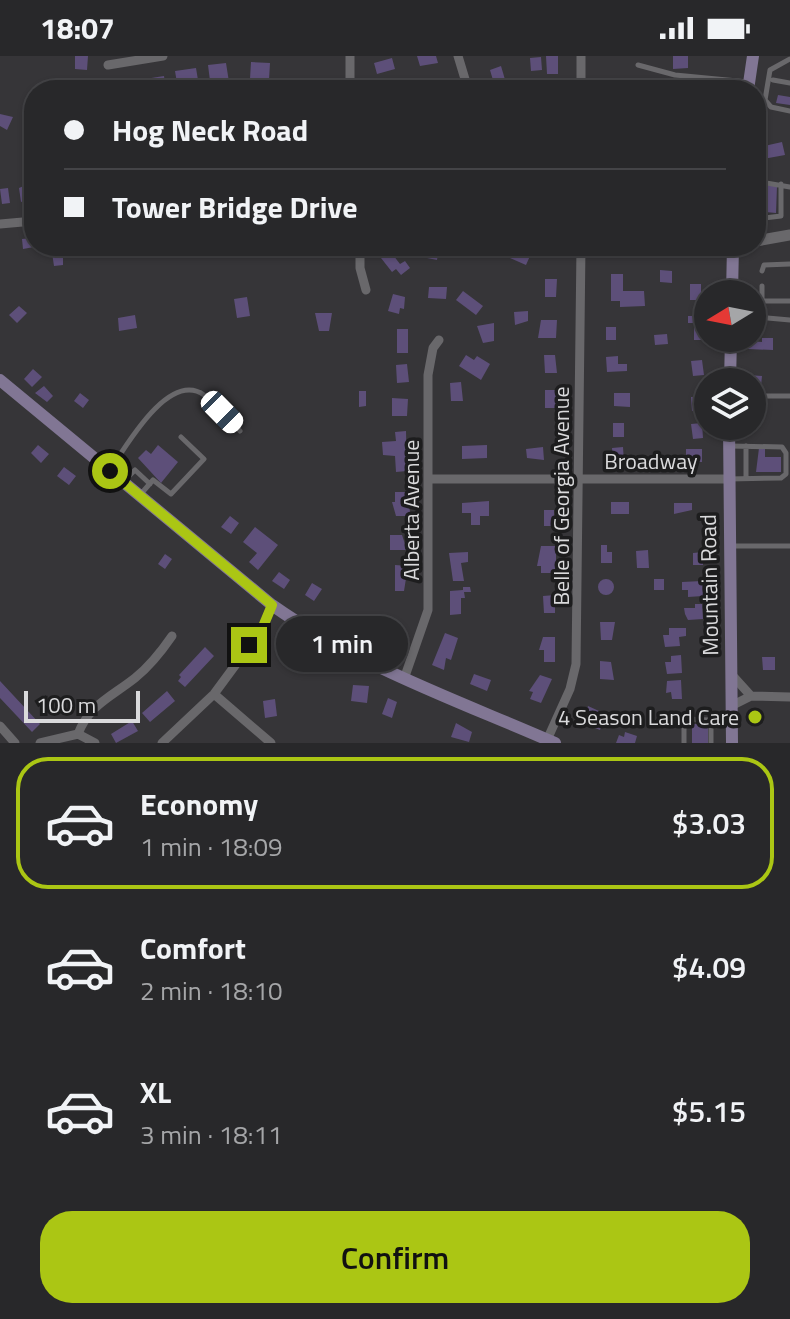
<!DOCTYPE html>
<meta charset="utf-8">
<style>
body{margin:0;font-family:"Titillium Web",sans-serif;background:#343436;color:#f1f3f6;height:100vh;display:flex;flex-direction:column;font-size:30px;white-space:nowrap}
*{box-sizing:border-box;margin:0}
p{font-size:26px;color:#a5a6a8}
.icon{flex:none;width:44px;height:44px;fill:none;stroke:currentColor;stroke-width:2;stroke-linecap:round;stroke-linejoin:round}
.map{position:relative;height:687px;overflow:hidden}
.drawer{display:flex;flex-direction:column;background:#28282a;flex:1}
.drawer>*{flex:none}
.guide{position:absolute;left:24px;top:24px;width:742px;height:176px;border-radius:32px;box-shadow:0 2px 6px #0004,0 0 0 2px #444447;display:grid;align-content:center;height:176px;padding:0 40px;background:#28282a}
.needle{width:52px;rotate:260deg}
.fabs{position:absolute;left:694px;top:224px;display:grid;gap:16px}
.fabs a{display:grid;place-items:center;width:72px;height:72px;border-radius:50%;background:#28282a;box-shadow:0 2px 6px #0004,0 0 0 2px #444447;font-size:40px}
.scale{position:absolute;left:24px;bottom:20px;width:116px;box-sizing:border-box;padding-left:8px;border:4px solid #dadadc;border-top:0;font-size:22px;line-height:28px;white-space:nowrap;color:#dadadc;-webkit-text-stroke:6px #1d1d1e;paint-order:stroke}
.end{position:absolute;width:36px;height:36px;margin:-18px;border:10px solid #abc614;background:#111;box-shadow:0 0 0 4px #111}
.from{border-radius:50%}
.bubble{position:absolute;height:56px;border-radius:28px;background:#28282a;box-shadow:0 2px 6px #0004,0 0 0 2px #444447;font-size:26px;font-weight:600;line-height:56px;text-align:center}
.car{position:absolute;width:24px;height:48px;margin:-24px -12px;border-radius:10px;box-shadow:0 0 6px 2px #0007;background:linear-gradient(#fff 24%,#345 0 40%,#fff 0 76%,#345 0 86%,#fff 0)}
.guide b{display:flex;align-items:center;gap:28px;height:76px;font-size:30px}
.guide b+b{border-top:2px solid #444447}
.guide i{width:20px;height:20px;background:#f1f3f6}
ul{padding:14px 0 0;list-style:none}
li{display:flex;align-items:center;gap:24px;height:132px;margin:0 16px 12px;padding:0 24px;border:4px solid transparent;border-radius:32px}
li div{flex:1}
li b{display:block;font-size:30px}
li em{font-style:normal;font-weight:600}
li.selected{border-color:#abc614}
li>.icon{width:72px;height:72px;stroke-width:1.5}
.cta{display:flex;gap:16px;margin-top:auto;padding:16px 40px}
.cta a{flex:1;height:92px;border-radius:32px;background:#abc614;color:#111;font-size:32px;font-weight:600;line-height:92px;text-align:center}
.status{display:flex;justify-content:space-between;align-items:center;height:56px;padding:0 40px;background:#28282a;direction:ltr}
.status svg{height:22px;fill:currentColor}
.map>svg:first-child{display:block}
.building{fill:#5d4f79}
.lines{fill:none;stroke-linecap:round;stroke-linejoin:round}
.service{stroke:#69686b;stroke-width:5}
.minor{stroke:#69686b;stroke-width:9}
.tertiary{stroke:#69686b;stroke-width:11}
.secondary{stroke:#817694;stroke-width:12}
.route{stroke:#abc614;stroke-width:10}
.poi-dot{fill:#abc614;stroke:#1d1d1e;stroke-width:3}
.labels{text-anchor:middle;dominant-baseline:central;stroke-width:7;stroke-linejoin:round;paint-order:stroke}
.street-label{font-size:22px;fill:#dadadc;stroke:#1d1d1e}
.poi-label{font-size:22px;fill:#dadadc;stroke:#1d1d1e;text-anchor:end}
</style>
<div class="status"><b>18:07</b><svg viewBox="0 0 49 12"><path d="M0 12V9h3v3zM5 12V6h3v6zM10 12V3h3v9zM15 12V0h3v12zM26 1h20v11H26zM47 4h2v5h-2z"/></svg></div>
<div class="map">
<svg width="790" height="687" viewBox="0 0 790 687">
<rect width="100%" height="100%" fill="#363538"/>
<!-- building -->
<path class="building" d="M 75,0 L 88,0 L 87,14 L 75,13 Z
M 417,0 L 436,0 L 438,7 L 420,10 Z
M 546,0 L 558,0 L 558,18 L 547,18 Z
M 673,0 L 688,0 L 688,12 L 673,13 Z
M 541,1 L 542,14 L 531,15 L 530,2 Z
M 392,2 L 395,13 L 377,18 L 374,7 Z
M 251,6 L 270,7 L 269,24 L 250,23 Z
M 226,7 L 229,26 L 210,25 L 208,9 Z
M 501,10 L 506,27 L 495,31 L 490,14 Z
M 196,12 L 198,24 L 190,25 L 191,29 L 177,27 L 175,15 Z
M 164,20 L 166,34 L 147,34 L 145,23 Z
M 128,23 L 130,34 L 114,34 L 113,25 Z
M 778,39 L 790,41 L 790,49 L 776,47 Z
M 0,58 L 13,61 L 7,74 L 0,70 Z
M 782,86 L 785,99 L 763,103 L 760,91 Z
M 33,126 L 34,142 L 21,146 L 19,132 Z
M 765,129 L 777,130 L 776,157 L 765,156 Z
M 8,132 L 10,147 L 2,148 L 0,133 Z
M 32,182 L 34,191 L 23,193 L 22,183 Z
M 51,190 L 63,190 L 63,209 L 54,210 Z
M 68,190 L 79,190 L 80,200 L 70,202 Z
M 429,191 L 439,193 L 437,204 L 427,202 Z
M 514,192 L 530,200 L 526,209 L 510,202 Z
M 390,195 L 400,208 L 405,205 L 410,212 L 401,219 L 396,213 L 392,216 L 381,202 Z
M 660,214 L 672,215 L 672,227 L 660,226 Z
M 611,218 L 623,218 L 623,235 L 644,235 L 645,250 L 620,251 L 620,245 L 611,245 Z
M 545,223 L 557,223 L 556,241 L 545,241 Z
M 690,228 L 701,228 L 701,244 L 690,244 Z
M 429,231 L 447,231 L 446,243 L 428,242 Z
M 463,235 L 483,250 L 476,259 L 456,244 Z
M 393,238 L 405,241 L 404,253 L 400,252 L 399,258 L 388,255 Z
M 247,241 L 250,260 L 237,262 L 234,243 Z
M 19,250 L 27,257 L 17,267 L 9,259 Z
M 528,255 L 528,265 L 515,269 L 514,256 Z
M 315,257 L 332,257 L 329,275 L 319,275 Z
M 135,259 L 137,272 L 119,275 L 118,262 Z
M 688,260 L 705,260 L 705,284 L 694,284 L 694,267 L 688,267 Z
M 541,264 L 557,264 L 556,282 L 538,282 Z
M 494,267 L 494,285 L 483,287 L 477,270 Z
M 606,271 L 616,271 L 616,284 L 606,284 Z
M 397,273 L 408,273 L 408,297 L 397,297 Z
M 667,278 L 668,288 L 655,289 L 654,279 Z
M 762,282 L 773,282 L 773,294 L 748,293 L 748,285 L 762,286 Z
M 466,299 L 474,304 L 477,300 L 490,308 L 481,324 L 459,310 Z
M 544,299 L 555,299 L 557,317 L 545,317 Z
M 618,300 L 618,308 L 627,308 L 627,315 L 607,316 L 606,301 Z
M 702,304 L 704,319 L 693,320 L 691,305 Z
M 407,308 L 409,326 L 397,327 L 396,309 Z
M 33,313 L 42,321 L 32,331 L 24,323 Z
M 747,319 L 762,320 L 761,330 L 746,326 Z
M 461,326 L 463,345 L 451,345 L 450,327 Z
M 44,330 L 53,340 L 47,346 L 35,337 Z
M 545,334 L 556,334 L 556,352 L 545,352 Z
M 359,335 L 366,335 L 366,350 L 359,351 Z
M 80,337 L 89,344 L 83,352 L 74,345 Z
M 614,337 L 630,337 L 630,351 L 614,350 Z
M 691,341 L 702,341 L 703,354 L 692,355 Z
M 392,342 L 408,343 L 407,360 L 392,360 Z
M 613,367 L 624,367 L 624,381 L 613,381 Z
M 702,367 L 703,382 L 693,383 L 691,368 Z
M 406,375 L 407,415 L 396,416 L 395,400 L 383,399 L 382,386 L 396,385 L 395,376 Z
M 38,389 L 49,398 L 41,407 L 31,397 Z
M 158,389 L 178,406 L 161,427 L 138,402 L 146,394 L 151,398 Z
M 487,389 L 487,402 L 462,403 L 462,390 Z
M 543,391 L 544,404 L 527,402 L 526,393 Z
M 623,391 L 624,406 L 613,406 L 612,392 Z
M 759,392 L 765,392 L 765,401 L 781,401 L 781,416 L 756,416 Z
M 686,393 L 702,393 L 702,406 L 691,406 L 691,401 L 686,401 Z
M 64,411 L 76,420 L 69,429 L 57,420 Z
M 395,436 L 406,436 L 411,460 L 396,460 L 392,446 L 395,446 Z
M 489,445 L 489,460 L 480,460 L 480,469 L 471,469 L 471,457 L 462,457 L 462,447 Z
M 611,446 L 629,446 L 629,458 L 611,458 Z
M 674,447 L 692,447 L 692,454 L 674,458 Z
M 544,454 L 554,454 L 554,470 L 544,470 Z
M 230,460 L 239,467 L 231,478 L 221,471 Z
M 255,471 L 278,489 L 258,514 L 249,506 L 257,497 L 243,486 Z
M 390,479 L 402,479 L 407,494 L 390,494 Z
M 601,489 L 607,489 L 607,496 L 612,496 L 612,507 L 601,507 Z
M 541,490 L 556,490 L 556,517 L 541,517 L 541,510 L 537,510 Z
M 648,494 L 649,512 L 637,512 L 636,495 Z
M 468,496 L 468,506 L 461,507 L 464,525 L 453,525 L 449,497 Z
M 703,496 L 703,509 L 693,509 L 693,497 Z
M 165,498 L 172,503 L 165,513 L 158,508 Z
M 395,509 L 408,510 L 404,535 L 395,535 Z
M 279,516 L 290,524 L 284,533 L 272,525 Z
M 654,523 L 664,523 L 664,534 L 654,534 Z
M598 531a8 8 0 1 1 16 0a8 8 0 1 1-16 0Z
M 702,525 L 703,540 L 688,541 L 688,534 L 682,534 L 682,526 Z
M 312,527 L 322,533 L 314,545 L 305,539 Z
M 463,531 L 470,531 L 471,536 L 464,536 L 465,542 L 461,542 L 461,558 L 450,559 L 450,535 L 463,534 Z
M 555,539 L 555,557 L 544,557 L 543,540 Z
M 695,548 L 702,548 L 703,563 L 688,564 L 685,558 L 684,552 L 695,552 Z
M 387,564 L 399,567 L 394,584 L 383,581 Z
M 600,566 L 615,566 L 612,584 L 601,584 Z
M 669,572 L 686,572 L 686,580 L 679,581 L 680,590 L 665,591 L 663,579 L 669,579 Z
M 445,577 L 458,582 L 451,604 L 446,602 L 444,614 L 432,609 Z
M 543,581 L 555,581 L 555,606 L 544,606 L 544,594 L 539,594 Z
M 205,591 L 214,600 L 185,631 L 178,625 L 181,621 L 179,619 Z
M 681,599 L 682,617 L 667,618 L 665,606 L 671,606 L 671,600 Z
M 762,601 L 775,601 L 775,614 L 763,614 Z
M 600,605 L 611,606 L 614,624 L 600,623 Z
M 474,618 L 491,624 L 487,635 L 470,628 Z
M 540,619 L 552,623 L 541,647 L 530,643 L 533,636 L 529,635 Z
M 681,624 L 682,643 L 672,643 L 671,636 L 666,637 L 667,625 Z
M 0,625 L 40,668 L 32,676 L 0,642 Z
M 353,629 L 369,630 L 367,647 L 351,645 Z
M 167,635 L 175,645 L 150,666 L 142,657 Z
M 388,642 L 397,646 L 392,662 L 382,658 Z
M 275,643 L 277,660 L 265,662 L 263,645 Z
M 588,650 L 599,655 L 597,660 L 604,663 L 600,674 L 582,667 Z
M 749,656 L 761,656 L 761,666 L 749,666 Z
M 132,665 L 138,675 L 116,687 L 111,678 Z
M 456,667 L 472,676 L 469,686 L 451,681 Z
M 692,668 L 708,668 L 708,687 L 692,687 Z
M 625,676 L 637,680 L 635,687 L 616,687 L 619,679 L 624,681 Z"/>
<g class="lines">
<!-- service -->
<path class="service" d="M 790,3 L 770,14 L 765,44 L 771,51 L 790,55
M 638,9 L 675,19 L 748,26
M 773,24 L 790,27
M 756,130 L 761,126 L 790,131
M 756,163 L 781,160 L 781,128
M 762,215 L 764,209 L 790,208
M 762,230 L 762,245
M 757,261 L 790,264
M 761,262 L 762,245 L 790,245
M 752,340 L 790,340
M 746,390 L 746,422
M 110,414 C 126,390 169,314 204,339 C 218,348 229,363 240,375
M 729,423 L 781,422 L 786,418 L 786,397 L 782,391 L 731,390
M 124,425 L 135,414 L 150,428
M 140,439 L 153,424 L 171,438 L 204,403 L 181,381
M 730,490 L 790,490
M 684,687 L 684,665 L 687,663 L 729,665
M 711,687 L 711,664"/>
<!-- minor -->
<path class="minor" d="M 458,0 L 468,33
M 108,9 L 163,0
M 350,34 L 350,0
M 581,34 L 581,0
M 0,168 L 34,165
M 360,190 L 360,212 L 366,234
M 566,190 L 581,196 L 715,195 L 733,191
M 430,423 L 728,423
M 732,619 L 751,640
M 404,623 L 428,554 L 428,319 L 433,292 L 439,284
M 214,638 L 271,687
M 731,650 L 751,640 L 790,641
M 0,670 L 15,687
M 78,678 C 89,649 111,641 135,622 C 150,610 161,596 172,580
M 547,684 L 570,633 L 576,608 L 581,190
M 40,687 L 78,678 L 95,687
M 162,687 L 214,638 L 262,573 L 272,549"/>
<!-- tertiary -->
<path class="tertiary" d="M 756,185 L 790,179"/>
<!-- secondary -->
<path class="secondary" d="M 748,34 L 753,0
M 732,238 L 733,190
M 0,324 L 272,549 C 358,610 459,645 555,687
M 730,326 L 731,282
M 729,370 L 732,687"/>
</g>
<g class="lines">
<!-- route -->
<path class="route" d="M 110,415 L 272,549 L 262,573 L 249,589"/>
</g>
<!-- markers -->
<circle class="poi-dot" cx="755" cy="661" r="8"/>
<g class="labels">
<!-- street labels -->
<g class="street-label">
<text x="651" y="405">Broadway</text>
<text transform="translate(561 440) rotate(-90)">Belle of Georgia Avenue</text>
<text transform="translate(411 454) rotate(-90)">Alberta Avenue</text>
<text transform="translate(709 529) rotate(-91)">Mountain Road</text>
</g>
<!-- poi labels -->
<g class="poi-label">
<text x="739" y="661">4 Season Land Care</text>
</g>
</g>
</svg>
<div class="fabs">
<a><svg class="needle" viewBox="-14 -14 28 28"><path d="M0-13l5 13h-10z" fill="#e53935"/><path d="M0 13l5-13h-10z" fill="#a5a6a8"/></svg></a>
<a><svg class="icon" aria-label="layers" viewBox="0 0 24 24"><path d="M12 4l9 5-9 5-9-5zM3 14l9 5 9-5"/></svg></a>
</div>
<div class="scale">100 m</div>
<i class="end from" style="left:110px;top:415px"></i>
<i class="end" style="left:249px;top:589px"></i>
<div class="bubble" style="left:276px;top:560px;width:132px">1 min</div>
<i class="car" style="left:222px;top:356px;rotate:135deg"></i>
<div class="guide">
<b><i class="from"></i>Hog Neck Road</b>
<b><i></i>Tower Bridge Drive</b>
</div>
</div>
<section class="drawer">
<ul>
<li class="selected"><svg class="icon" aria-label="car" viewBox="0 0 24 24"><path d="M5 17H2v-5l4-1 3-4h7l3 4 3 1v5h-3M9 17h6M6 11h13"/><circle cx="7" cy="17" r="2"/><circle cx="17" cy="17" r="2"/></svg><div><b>Economy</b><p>1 min · 18:09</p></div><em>$3.03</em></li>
<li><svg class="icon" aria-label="car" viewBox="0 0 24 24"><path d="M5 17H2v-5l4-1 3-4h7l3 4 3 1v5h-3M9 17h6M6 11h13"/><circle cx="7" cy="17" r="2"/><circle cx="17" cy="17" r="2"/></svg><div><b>Comfort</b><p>2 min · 18:10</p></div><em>$4.09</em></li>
<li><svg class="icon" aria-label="car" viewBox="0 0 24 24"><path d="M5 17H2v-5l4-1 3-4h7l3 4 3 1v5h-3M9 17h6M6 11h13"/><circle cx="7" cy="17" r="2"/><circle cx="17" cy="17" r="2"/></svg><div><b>XL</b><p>3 min · 18:11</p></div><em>$5.15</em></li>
</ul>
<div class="cta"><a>Confirm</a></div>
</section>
